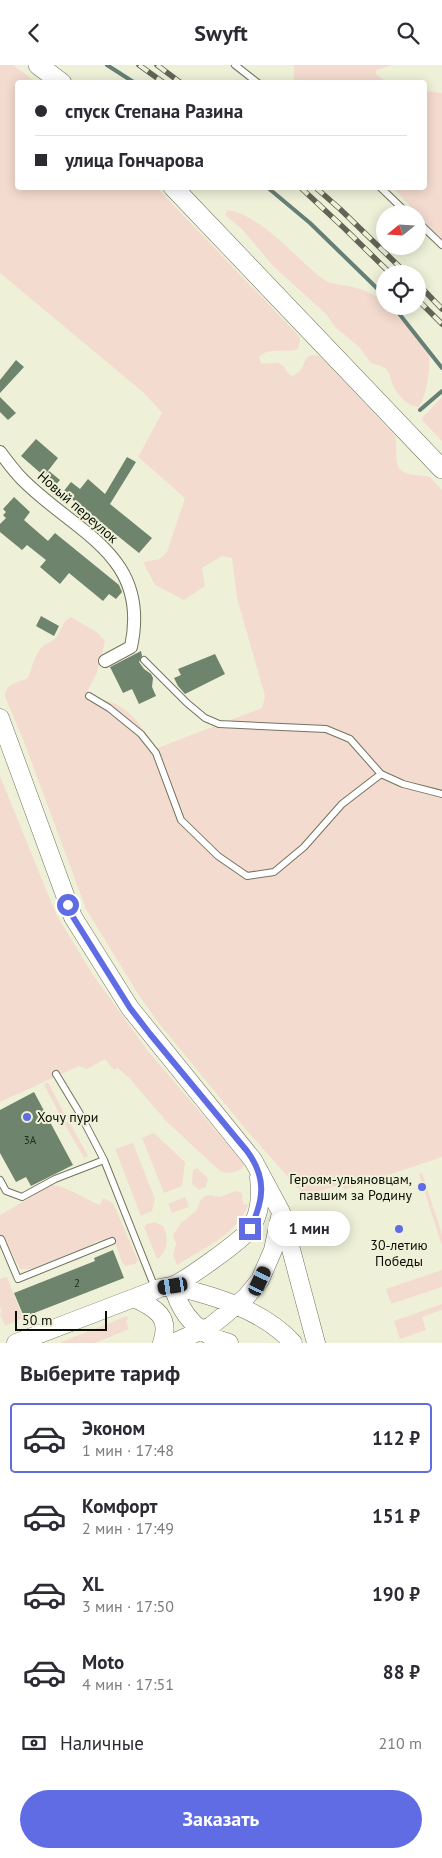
<!DOCTYPE html>
<html lang="ru">
<meta charset="utf-8">
<style>
body{margin:0;font-family:"PT Sans",sans-serif;background:#f2f2f3;color:#2b2b33;height:100vh;display:flex;flex-direction:column;font-size:19px;white-space:nowrap}
*{box-sizing:border-box;margin:0}
p{font-size:16px;color:#7c7c81}
.icon{flex:none;width:28px;height:28px;fill:none;stroke:currentColor;stroke-width:2;stroke-linecap:round;stroke-linejoin:round}
.map{position:relative;height:1278px;overflow:hidden}
.details{display:flex;flex-direction:column;background:#fff;flex:1}
.details>*{flex:none}
.banner{position:absolute;left:15px;top:15px;width:412px;height:110px;border-radius:5px;box-shadow:0 2px 12px #0003;display:grid;align-content:center;height:110px;padding:0 20px;background:#fff}
.needle{width:32px;rotate:252deg}
.fabs{position:absolute;left:376px;top:140px;display:grid;gap:10px}
.fabs a{display:grid;place-items:center;width:50px;height:50px;border-radius:50%;background:#fff;box-shadow:0 2px 12px #0003;font-size:25px}
.scale{position:absolute;left:15px;bottom:12px;width:92px;box-sizing:border-box;padding-left:5px;border:2px solid #0c0d05;border-top:0;font-size:14px;line-height:18px;white-space:nowrap;color:#0c0d05;-webkit-text-stroke:4px #eef1d8;paint-order:stroke}
.end{position:absolute;width:22px;height:22px;margin:-11px;border:6px solid #5f6ce4;background:#fff;box-shadow:0 0 0 2px #fff}
.from{border-radius:50%}
.bubble{position:absolute;height:35px;border-radius:18px;background:#fff;box-shadow:0 2px 12px #0003;font-size:16px;font-weight:700;line-height:35px;text-align:center}
.car{position:absolute;width:15px;height:30px;margin:-15px -8px;border-radius:6px;box-shadow:0 0 4px 1px #0007;background:linear-gradient(#222 24%,#8ab4d8 0 40%,#222 0 76%,#8ab4d8 0 86%,#222 0)}
.banner b{display:flex;align-items:center;gap:18px;height:48px;font-size:19px}
.banner b+b{border-top:1px solid #e1e1e2}
.banner i{width:12px;height:12px;background:#2b2b33}
ul{padding:0;list-style:none}
li{display:flex;align-items:center;gap:15px;height:70px;margin:0 10px 8px;padding:0 10px;border:2px solid transparent;border-radius:5px}
li div{flex:1}
li b{display:block;font-size:19px}
li em{font-style:normal;font-weight:700}
li.current{border-color:#5f6ce4}
li>.icon{width:45px;height:45px;stroke-width:1.5}
h2{padding:0 20px;font-size:22px;line-height:60px}
.pay{display:flex;align-items:center;gap:12px;height:55px;padding:0 20px;font-size:19px}
.pay p{margin-inline-start:auto}
.cta{display:flex;gap:10px;margin-top:auto;padding:10px 20px}
.cta a{flex:1;height:58px;border-radius:30px;background:#5f6ce4;color:#fff;font-size:20px;font-weight:700;line-height:58px;text-align:center}
header{display:flex;justify-content:space-between;align-items:center;height:65px;padding:0 20px;background:#fff;font-size:22px;font-weight:700}
.map>svg:first-child{display:block}
.green{fill:#f4dbd0}
.lines{fill:none;stroke-linecap:round;stroke-linejoin:round}
.stream{stroke:#667f76;stroke-width:4}
.building{fill:#6e846d}
.lane-casing{stroke:#72745e;stroke-width:8}
.street-casing{stroke:#72745e;stroke-width:14}
.secondary-casing{stroke:#72745e;stroke-width:19}
.primary-casing{stroke:#72745e;stroke-width:20}
.lane{stroke:#fff;stroke-width:6}
.street{stroke:#fff;stroke-width:12}
.secondary{stroke:#fff;stroke-width:18}
.primary{stroke:#fff;stroke-width:19}
.rail-casing{stroke:#626455;stroke-width:5.5}
.rail{stroke:#eef1d8;stroke-width:4;stroke-dasharray:11;stroke-linecap:butt}
.route{stroke:#5f6ce4;stroke-width:6}
.poi-dot{fill:#5f6ce4;stroke:#eef1d8;stroke-width:2}
.labels{text-anchor:middle;dominant-baseline:central;stroke-width:4;stroke-linejoin:round;paint-order:stroke}
.number-label{font-size:11px;fill:#242b1f}
.street-label{font-size:14px;fill:#0c0d05;stroke:#eef1d8}
.poi-label{font-size:14px;fill:#0c0d05;stroke:#eef1d8;text-anchor:start}
</style>
<header><svg class="icon" aria-label="back" viewBox="0 0 24 24"><path d="M15 5l-7 7 7 7"/></svg>Swyft<svg class="icon" aria-label="search" viewBox="0 0 24 24"><circle cx="10" cy="10" r="6"/><path d="M15 15l6 6"/></svg></header>
<div class="map">
<svg width="442" height="1278" viewBox="0 0 442 1278">
<rect width="100%" height="100%" fill="#eef1d8"/>
<!-- green -->
<path class="green" d="M 0,0 L 13,0 L 36,17 L 18,18 L 18,122 L 157,123 L 299,271 L 300,276 L 298,284 C 286,289 269,281 259,292 L 261,298 C 268,300 276,295 282,300 C 287,304 286,309 293,311 L 301,305 L 307,292 L 313,290 L 319,291 L 325,296 L 395,371 C 399,384 390,405 409,409 C 416,411 423,410 430,412 L 442,425 L 442,1092 L 344,1125 L 342,1119 L 305,1131 L 248,1067 L 157,956 L 140,932 L 86,844 L 23,674 L 5,632 C 5,618 17,618 28,613 C 33,601 34,589 44,580 C 49,577 54,576 57,571 C 62,564 63,555 71,552 L 98,568 L 105,576 L 97,608 L 87,627 L 89,637 C 95,638 101,634 108,636 C 132,644 144,664 155,684 L 262,643 L 265,631 L 237,533 L 232,493 L 222,491 L 202,503 L 205,521 L 184,535 L 155,520 L 143,497 L 160,494 L 167,487 L 185,433 L 138,392 L 162,348 L 144,328 L 0,208 Z
M 294,0 L 393,0 L 376,5 L 376,9 L 386,17 L 294,18 Z
M 425,26 L 442,28 L 442,175 L 393,123 L 425,122 Z
M 228,145 C 263,151 296,194 323,214 C 333,221 345,219 356,223 C 362,224 368,227 374,230 C 382,234 424,278 428,287 C 432,298 426,333 419,342 C 408,342 399,331 394,323 C 391,317 391,309 386,304 C 382,300 376,300 371,298 L 359,282 L 335,262 L 326,249 L 274,202 L 242,164 L 226,151 L 225,149 Z
M 442,332 L 442,376 L 423,356 L 422,353 Z
M 0,711 L 56,849 L 93,910 L 148,986 L 245,1100 C 239,1107 229,1110 220,1106 L 167,1057 L 130,1014 L 118,1003 L 114,1005 L 105,994 L 87,1004 L 79,1001 L 0,1037 Z
M 48,1017 L 65,1050 L 61,1052 L 44,1020 Z
M 69,1056 L 88,1091 L 84,1093 L 64,1058 Z
M 154,1068 L 185,1097 L 182,1121 L 164,1128 L 142,1073 Z
M 133,1078 L 155,1134 L 152,1146 L 141,1151 L 115,1084 Z
M 197,1103 L 208,1113 L 206,1122 L 199,1125 L 192,1119 L 193,1105 Z
M 422,1108 L 442,1169 L 442,1181 L 419,1109 Z
M 52,1120 C 65,1120 86,1135 100,1140 L 103,1133 L 113,1138 L 138,1196 L 135,1199 L 125,1201 L 122,1197 L 115,1177 C 106,1173 94,1175 87,1183 C 84,1186 83,1191 81,1194 C 61,1201 40,1205 20,1204 L 9,1182 L 0,1178 L 0,1150 Z
M 235,1126 L 242,1128 L 243,1139 L 248,1140 C 237,1170 202,1184 177,1200 L 173,1190 L 176,1178 L 173,1170 L 181,1158 L 197,1145 L 200,1136 L 205,1131 L 211,1130 L 220,1132 Z
M 185,1132 L 189,1142 L 172,1148 L 168,1139 Z
M 155,1157 L 163,1161 C 169,1171 168,1188 157,1194 L 144,1162 L 147,1159 Z
M 442,1205 L 442,1222 L 391,1239 L 386,1224 Z
M 7,1212 L 23,1253 L 5,1261 L 0,1249 L 2,1246 L 0,1242 L 0,1214 Z
M 442,1239 L 442,1245 L 422,1252 L 426,1265 L 400,1274 L 394,1256 Z
M 127,1251 L 128,1255 L 126,1256 L 129,1264 L 95,1278 L 59,1278 Z"/>
<g class="lines">
<!-- stream -->
<path class="stream" d="M 107,0 L 135,18
M 267,122 L 310,158 L 385,231
M 393,241 L 442,303
M 420,345 L 442,326"/>
</g>
<!-- building -->
<path class="building" d="M 16,295 L 24,302 L 0,328 L 0,315 Z
M 0,332 L 16,348 L 8,355 L 0,347 Z
M 36,374 L 58,393 L 44,411 L 21,391 Z
M 127,392 L 136,397 L 110,439 L 152,473 L 139,488 L 63,427 L 71,417 L 80,424 L 88,414 L 105,429 Z
M 49,406 L 60,415 L 53,423 L 43,414 Z
M 14,432 L 30,447 L 24,455 L 48,476 L 55,468 L 119,520 L 122,527 L 116,534 L 109,529 L 103,536 L 69,508 L 60,519 L 40,502 L 46,495 L 27,480 L 22,485 L 0,467 L 0,459 L 6,453 L 3,450 L 6,447 L 3,444 Z
M 41,551 L 59,561 L 54,571 L 36,561 Z
M 141,586 L 142,591 L 139,597 L 144,604 L 151,609 L 153,613 L 152,622 L 156,631 L 139,639 L 132,624 L 123,628 L 110,602 Z
M 215,589 L 225,609 L 185,629 L 178,621 L 174,613 L 181,610 L 178,604 Z
M 34,1027 L 73,1100 L 31,1121 L 26,1112 L 16,1117 L 0,1088 L 0,1045 Z
M 113,1185 L 124,1213 L 24,1252 L 14,1228 L 95,1196 L 94,1193 Z"/>
<g class="lines">
<!-- lane casing -->
<g class="lane-casing">
<path id="lane" d="M 235,0 L 258,18
M 380,122 L 408,149
M 418,157 L 442,180
M 144,595 L 187,638 L 205,653 L 219,659 L 326,664 L 350,674 L 381,709 L 403,719 L 442,729
M 89,631 L 109,643 L 141,669 L 156,688 L 181,755 L 218,791 L 247,811 L 274,807 L 304,782 L 342,739 L 381,709
M 56,1009 L 79,1047 L 104,1095 L 155,1223
M 0,1115 L 6,1126 L 22,1132 L 55,1114 L 104,1095
M 0,1174 L 1,1174 L 18,1214 L 112,1176"/>
</g>
<!-- street casing -->
<g class="street-casing">
<path id="street" d="M 0,387 C 7,396 14,406 22,414 C 75,468 151,489 131,582 L 105,596"/>
</g>
<!-- secondary casing -->
<g class="secondary-casing">
<path id="secondary" d="M 0,653 L 73,852 L 130,943 L 253,1095 L 281,1147 L 316,1278
M 173,1221 C 215,1231 263,1245 293,1278
M 173,1221 C 181,1251 199,1270 229,1278
M 134,1233 C 156,1243 171,1252 162,1278
M 16,1278 L 160,1223 C 163,1222 168,1222 171,1221 C 183,1218 242,1175 250,1164 C 261,1149 261,1130 259,1112
M 173,1278 L 211,1261 L 246,1232 L 260,1215 L 273,1185 L 280,1152"/>
</g>
<!-- primary casing -->
<g class="primary-casing">
<path id="primary" d="M 38,0 L 62,18
M 173,122 L 442,404"/>
</g>
<!-- lane -->
<use href="#lane" class="lane"/>
<!-- street -->
<use href="#street" class="street"/>
<!-- secondary -->
<use href="#secondary" class="secondary"/>
<!-- primary -->
<use href="#primary" class="primary"/>
<!-- rail casing -->
<g class="rail-casing">
<path id="rail" d="M 139,0 L 164,18
M 157,0 L 181,18
M 300,122 L 344,163 L 391,209
M 315,122 L 340,144 L 407,209
M 418,219 L 442,244
M 418,235 L 442,259"/>
</g>
<!-- rail -->
<use href="#rail" class="rail"/>
</g>
<g class="lines">
<!-- route -->
<path class="route" d="M 68,840 L 73,852 L 130,943 L 150,969 L 247,1086 C 267,1113 264,1135 250,1164"/>
</g>
<!-- markers -->
<g class="poi-dot">
<circle cx="27" cy="1052" r="5"/>
<circle cx="422" cy="1122" r="5"/>
<circle cx="399" cy="1164" r="5"/>
</g>
<g class="labels">
<!-- number labels -->
<g class="number-label">
<text x="30" y="1075">3А</text>
<text x="77" y="1218">2</text>
</g>
<!-- street labels -->
<g class="street-label">
<text transform="translate(78 442) rotate(41)">Новый переулок</text>
</g>
<!-- poi labels -->
<g class="poi-label">
<text x="37" y="1052">Хочу пури</text>
<text x="412" y="1114" text-anchor="end">Героям-ульяновцам,<tspan x="412" dy="16">павшим за Родину</tspan></text>
<text x="399" y="1180" text-anchor="middle">30-летию<tspan x="399" dy="16">Победы</tspan></text>
</g>
</g>
</svg>
<div class="fabs">
<a><svg class="needle" viewBox="-14 -14 28 28"><path d="M0-13l5 13h-10z" fill="#e53935"/><path d="M0 13l5-13h-10z" fill="#7c7c81"/></svg></a>
<a><svg class="icon" aria-label="locate" viewBox="0 0 24 24"><circle cx="12" cy="12" r="6"/><path d="M12 2v4M12 18v4M2 12h4M18 12h4"/></svg></a>
</div>
<div class="scale">50 m</div>
<i class="end from" style="left:68px;top:840px"></i>
<i class="end" style="left:250px;top:1164px"></i>
<div class="bubble" style="left:268px;top:1146px;width:82px">1 мин</div>
<i class="car" style="left:260px;top:1216px;rotate:25deg"></i>
<i class="car" style="left:173px;top:1221px;rotate:261deg"></i>
<div class="banner">
<b><i class="from"></i>спуск Степана Разина</b>
<b><i></i>улица Гончарова</b>
</div>
</div>
<section class="details">
<h2>Выберите тариф</h2>
<ul>
<li class="current"><svg class="icon" aria-label="car" viewBox="0 0 24 24"><path d="M5 17H2v-5l4-1 3-4h7l3 4 3 1v5h-3M9 17h6M6 11h13"/><circle cx="7" cy="17" r="2"/><circle cx="17" cy="17" r="2"/></svg><div><b>Эконом</b><p>1 мин · 17:48</p></div><em>112 ₽</em></li>
<li><svg class="icon" aria-label="car" viewBox="0 0 24 24"><path d="M5 17H2v-5l4-1 3-4h7l3 4 3 1v5h-3M9 17h6M6 11h13"/><circle cx="7" cy="17" r="2"/><circle cx="17" cy="17" r="2"/></svg><div><b>Комфорт</b><p>2 мин · 17:49</p></div><em>151 ₽</em></li>
<li><svg class="icon" aria-label="car" viewBox="0 0 24 24"><path d="M5 17H2v-5l4-1 3-4h7l3 4 3 1v5h-3M9 17h6M6 11h13"/><circle cx="7" cy="17" r="2"/><circle cx="17" cy="17" r="2"/></svg><div><b>XL</b><p>3 мин · 17:50</p></div><em>190 ₽</em></li>
<li><svg class="icon" aria-label="car" viewBox="0 0 24 24"><path d="M5 17H2v-5l4-1 3-4h7l3 4 3 1v5h-3M9 17h6M6 11h13"/><circle cx="7" cy="17" r="2"/><circle cx="17" cy="17" r="2"/></svg><div><b>Moto</b><p>4 мин · 17:51</p></div><em>88 ₽</em></li>
</ul>
<div class="pay"><svg class="icon" aria-label="cash" viewBox="0 0 24 24"><path d="M3 7h18v10H3z"/><circle cx="12" cy="12" r="2"/></svg>Наличные<p>210 m</p></div>
<div class="cta"><a>Заказать</a></div>
</section>
